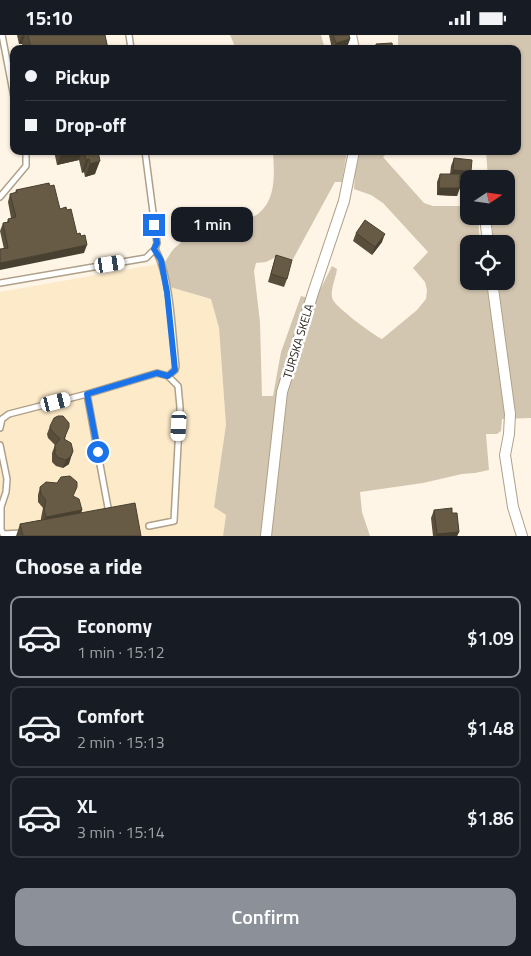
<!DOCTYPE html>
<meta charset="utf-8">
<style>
body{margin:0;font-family:"Titillium Web",sans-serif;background:#242831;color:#f1f3f6;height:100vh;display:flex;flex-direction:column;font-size:19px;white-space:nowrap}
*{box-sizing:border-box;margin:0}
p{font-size:16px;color:#9ea1a6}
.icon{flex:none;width:28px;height:28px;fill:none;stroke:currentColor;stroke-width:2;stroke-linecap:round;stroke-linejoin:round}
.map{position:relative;height:501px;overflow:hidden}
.sheet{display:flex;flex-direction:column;background:#171b24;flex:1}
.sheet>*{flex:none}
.top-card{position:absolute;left:10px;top:10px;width:511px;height:110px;border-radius:10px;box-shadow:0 1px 4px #0004;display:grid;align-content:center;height:110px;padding:0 15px;background:#171b24}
.needle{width:32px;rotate:77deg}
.buttons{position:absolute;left:460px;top:135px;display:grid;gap:10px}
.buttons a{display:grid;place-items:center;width:55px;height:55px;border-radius:10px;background:#171b24;box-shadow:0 1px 4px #0004;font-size:25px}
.end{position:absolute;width:22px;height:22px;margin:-11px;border:6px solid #1a73e8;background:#fff;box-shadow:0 0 0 2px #fff}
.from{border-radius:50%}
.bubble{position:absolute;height:35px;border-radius:10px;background:#171b24;box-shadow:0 1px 4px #0004;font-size:16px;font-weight:600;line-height:35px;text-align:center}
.car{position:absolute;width:15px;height:30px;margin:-15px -8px;border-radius:6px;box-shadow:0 0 4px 1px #0007;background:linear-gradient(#fff 24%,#345 0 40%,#fff 0 76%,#345 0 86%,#fff 0)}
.top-card b{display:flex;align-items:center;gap:18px;height:48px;font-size:19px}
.top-card b+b{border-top:1px solid #363941}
.top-card i{width:12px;height:12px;background:#f1f3f6}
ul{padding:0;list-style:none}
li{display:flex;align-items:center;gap:15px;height:82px;margin:0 10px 8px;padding:0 5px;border:2px solid #363941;border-radius:10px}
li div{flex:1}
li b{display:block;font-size:19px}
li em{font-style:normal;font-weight:600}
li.active{border-color:#8c9099}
li>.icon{width:45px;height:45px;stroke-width:1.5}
h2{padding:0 15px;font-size:22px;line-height:60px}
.action{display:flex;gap:10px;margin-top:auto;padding:10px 15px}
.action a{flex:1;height:58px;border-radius:10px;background:#8c9099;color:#fff;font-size:20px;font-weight:600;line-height:58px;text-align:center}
.status{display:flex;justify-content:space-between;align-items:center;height:35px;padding:0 25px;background:#171b24;direction:ltr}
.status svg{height:14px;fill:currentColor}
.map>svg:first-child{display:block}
.built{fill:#fceac9}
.green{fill:#d3c6b0}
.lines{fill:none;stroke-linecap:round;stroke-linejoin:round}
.lane-casing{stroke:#afa189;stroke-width:8}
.street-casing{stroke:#afa189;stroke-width:12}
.lane{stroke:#fff;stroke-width:5}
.street{stroke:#fff;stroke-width:10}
.wall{fill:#594e3b}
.shaded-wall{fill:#484030}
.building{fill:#675b45;stroke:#484030}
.route{stroke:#1a73e8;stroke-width:6}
.labels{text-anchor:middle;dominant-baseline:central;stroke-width:5;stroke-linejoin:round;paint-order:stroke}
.street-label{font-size:12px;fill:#2b251c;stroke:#fff}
</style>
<div class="status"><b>15:10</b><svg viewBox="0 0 49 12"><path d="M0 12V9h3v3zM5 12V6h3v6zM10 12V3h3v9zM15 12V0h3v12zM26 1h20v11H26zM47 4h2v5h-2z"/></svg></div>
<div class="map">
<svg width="531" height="501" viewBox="0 0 531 501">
<rect width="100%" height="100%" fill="#fef5e6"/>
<!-- built -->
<path class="built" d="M 164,228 L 170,252 L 211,264 L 219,293 L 226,390 L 214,472 L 226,480 L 223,501 L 0,501 L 0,257 Z"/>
<!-- green -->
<path class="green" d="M 230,0 L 321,0 L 325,14 L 236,14 Z
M 398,0 L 531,0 L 531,383 L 502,384 L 501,396 L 497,399 L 486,399 L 489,435 L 475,438 L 462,439 L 423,448 L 360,457 L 362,477 L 370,501 L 223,501 L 226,480 L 214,472 L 226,390 L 219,293 L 211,264 L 170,252 L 164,228 C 168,223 172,214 178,210 C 191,200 210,191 226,187 C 236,185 252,185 259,178 C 277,163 274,137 273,116 L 347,116 L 342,147 L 335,147 L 292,226 L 278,221 L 266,227 L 256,228 L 254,236 L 260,287 L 262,361 L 273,361 L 281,317 L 301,261 L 315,265 L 332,231 L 337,234 C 336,243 329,257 333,265 C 336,272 373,300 382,304 L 417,275 L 426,264 L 427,255 L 425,247 L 413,233 L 428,217 L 383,168 L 371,160 L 354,154 L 355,139 L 360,116 L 389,116 L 383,122 L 424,168 L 433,171 L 469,171 L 469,181 L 478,181 L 480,209 L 469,209 L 469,246 L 486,246 L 505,366 L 510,365 L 498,246 L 506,246 L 506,209 L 494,209 L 491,181 L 506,181 L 506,144 L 488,144 L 486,116 L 518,116 L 518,14 L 398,14 Z"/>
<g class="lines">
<!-- lane casing -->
<g class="lane-casing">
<path id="lane" d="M 2,0 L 14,62
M 129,0 L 131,14
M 0,162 L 26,131 L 26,116
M 155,214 C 171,242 172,298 176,331 L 175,335 L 168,341
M 0,248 L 146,223 L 155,214 L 157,208 L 145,116
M 0,393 L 2,384 L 9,379 L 87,359
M 0,410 L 7,444 L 6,457 L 1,472 L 1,492
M 109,478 L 87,359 L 157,338 L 168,341 L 178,351 L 180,372 L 174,486 L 149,491
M 0,492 L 3,499 L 22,498"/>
</g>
<!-- street casing -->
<g class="street-casing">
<path id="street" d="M 351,0 L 354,14
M 484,144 L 484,142
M 485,181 L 488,209
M 492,246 L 510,379 L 509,399 L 505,420 L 513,472 L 522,501
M 266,501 L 282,357 L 313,258 L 344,166 L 354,116"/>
</g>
<!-- lane -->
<use href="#lane" class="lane"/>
<!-- street -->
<use href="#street" class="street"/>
</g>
<!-- wall -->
<path class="wall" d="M 17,0 L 105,0 L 108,14 L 23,14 L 22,9 L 19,9 Z
M 329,0 L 349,0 L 350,4 L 347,12 L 341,14 L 332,14 Z
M 54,116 L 98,116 L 95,139 L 85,142 L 84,137 L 82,138 L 79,125 L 57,130 Z
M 454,123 L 468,144 L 460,143 L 457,161 L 437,160 L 437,147 L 440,139 L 450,139 L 451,131 Z
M 50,151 L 60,174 L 77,199 L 84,218 L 4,214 L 0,196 L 3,188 L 7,187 L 8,184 L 11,183 L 8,167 L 10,159 L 15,158 L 16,155 Z
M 356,198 L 382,207 L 372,220 L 353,206 Z
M 276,220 L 287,244 L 284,252 L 268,247 Z
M 50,391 L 66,400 L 65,404 L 69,429 L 63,433 L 56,431 L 52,427 L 52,418 L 55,410 L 48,403 L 47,399 Z
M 40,452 L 73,461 L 82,475 L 81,478 L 141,501 L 16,501 L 20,489 L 41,485 L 41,483 L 43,473 L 38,467 L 38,460 Z
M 434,475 L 452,478 L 459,497 L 457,501 L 433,501 L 431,483 Z"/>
<!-- shaded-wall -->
<path class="shaded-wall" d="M 22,0 L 25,0 L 22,9 L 19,9 Z
M 350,4 L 347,12 L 341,14 L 333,14 L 336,8 Z
M 82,116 L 79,125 L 57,130 L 62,117 Z
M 89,124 L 84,137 L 82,138 L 86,125 Z
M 100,126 L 95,139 L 85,142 L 90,129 Z
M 453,135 L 471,136 L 468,144 L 450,142 Z
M 439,153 L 460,153 L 457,161 L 437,160 Z
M 385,199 L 382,207 L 372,220 L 375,212 Z
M 87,210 L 84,218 L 0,235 L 0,228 Z
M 73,416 L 69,429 L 63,433 L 66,425 Z
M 82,475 L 79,483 L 43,490 L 46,482 Z
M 459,497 L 457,501 L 436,501 L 437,499 Z"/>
<!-- building -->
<path class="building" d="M 28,0 L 105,0 L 108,14 L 31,14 Z
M 333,0 L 349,0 L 350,4 L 336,8 Z
M 392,8 L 393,14 L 376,14 L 376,9 Z
M 84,116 L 98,116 L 100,126 L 90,129 L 89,124 L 86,125 Z
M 454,123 L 472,125 L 471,136 L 453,135 Z
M 440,139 L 460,139 L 460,153 L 439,153 Z
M 49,148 L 50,151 L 54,150 L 60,174 L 66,172 L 67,175 L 71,174 L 77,199 L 80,198 L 81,201 L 85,200 L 87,210 L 0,228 L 0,214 L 8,213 L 3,188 L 9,187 L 8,184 L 16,182 L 10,159 L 17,157 L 16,155 Z
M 365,185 L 385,199 L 375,212 L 356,198 Z
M 276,220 L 292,225 L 287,244 L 271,239 Z
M 58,381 L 63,381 L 69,388 L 69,392 L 64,404 L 71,408 L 73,416 L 71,421 L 66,425 L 59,423 L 55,419 L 55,410 L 60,404 L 51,395 L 50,391 L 54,383 Z
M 70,441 L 77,447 L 77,452 L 73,461 L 79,464 L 82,475 L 46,482 L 44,475 L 46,465 L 41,459 L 40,452 L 46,447 L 57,448 L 61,442 Z
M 135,468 L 141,501 L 23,501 L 20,489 Z
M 452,473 L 452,478 L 457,478 L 459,497 L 437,499 L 434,475 Z"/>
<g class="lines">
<!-- route -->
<path class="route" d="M 98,417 L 87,359 L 157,338 L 168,341 L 175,335 L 167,257 L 161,225 L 154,214 L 157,208 L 154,190"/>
</g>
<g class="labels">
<!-- street labels -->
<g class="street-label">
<text transform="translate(298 306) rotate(-73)">TURSKA SKELA</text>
</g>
</g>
</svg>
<div class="buttons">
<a><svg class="needle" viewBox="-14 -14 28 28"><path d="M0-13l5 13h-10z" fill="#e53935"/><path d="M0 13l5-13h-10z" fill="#9ea1a6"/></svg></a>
<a><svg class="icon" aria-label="locate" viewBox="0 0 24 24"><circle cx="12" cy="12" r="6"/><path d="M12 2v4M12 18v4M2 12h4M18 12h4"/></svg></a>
</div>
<i class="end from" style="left:98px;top:417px"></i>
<i class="end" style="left:154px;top:190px"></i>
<div class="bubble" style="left:171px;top:172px;width:82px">1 min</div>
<i class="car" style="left:110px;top:229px;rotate:81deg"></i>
<i class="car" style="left:56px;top:367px;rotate:76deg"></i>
<i class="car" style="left:179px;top:391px;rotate:183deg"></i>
<div class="top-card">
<b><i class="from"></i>Pickup</b>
<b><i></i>Drop-off</b>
</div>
</div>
<section class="sheet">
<h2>Choose a ride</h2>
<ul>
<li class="active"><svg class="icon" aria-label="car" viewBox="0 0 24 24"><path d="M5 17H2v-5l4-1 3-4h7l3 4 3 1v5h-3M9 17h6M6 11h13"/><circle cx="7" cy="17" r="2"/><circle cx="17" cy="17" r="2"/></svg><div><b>Economy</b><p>1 min · 15:12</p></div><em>$1.09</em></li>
<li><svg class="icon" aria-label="car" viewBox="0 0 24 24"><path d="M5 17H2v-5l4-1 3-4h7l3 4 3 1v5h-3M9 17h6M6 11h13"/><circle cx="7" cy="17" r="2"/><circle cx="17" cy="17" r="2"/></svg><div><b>Comfort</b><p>2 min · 15:13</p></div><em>$1.48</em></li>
<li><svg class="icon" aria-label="car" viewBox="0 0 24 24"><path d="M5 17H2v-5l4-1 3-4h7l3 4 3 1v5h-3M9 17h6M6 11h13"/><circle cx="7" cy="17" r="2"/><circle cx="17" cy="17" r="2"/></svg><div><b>XL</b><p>3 min · 15:14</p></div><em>$1.86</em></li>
</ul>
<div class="action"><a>Confirm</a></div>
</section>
